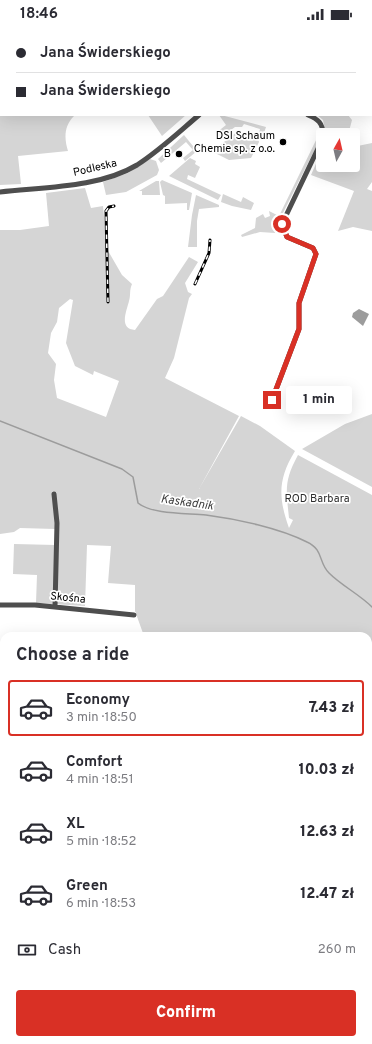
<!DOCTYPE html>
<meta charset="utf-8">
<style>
body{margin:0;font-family:Overpass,sans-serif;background:#f7f7f7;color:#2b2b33;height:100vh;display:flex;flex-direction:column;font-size:15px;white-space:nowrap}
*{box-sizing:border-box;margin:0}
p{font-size:13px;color:#7c7c81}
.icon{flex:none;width:22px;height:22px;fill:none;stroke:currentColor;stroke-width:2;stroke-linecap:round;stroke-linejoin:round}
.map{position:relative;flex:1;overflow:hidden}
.drawer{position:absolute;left:0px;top:604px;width:372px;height:412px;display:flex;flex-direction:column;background:#fff;border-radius:12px 12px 0 0;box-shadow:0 4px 16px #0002}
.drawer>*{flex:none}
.hud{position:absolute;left:0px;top:0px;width:372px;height:88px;box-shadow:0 4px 16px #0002;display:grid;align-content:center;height:88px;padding:0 16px;background:#fff}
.needle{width:26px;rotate:8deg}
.buttons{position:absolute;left:316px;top:100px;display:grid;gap:8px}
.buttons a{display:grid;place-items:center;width:44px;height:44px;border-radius:4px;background:#fff;box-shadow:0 4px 16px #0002;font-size:20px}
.end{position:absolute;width:18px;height:18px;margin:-9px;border:5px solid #d93025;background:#fff;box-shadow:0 0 0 2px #fff}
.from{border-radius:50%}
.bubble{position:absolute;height:28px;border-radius:4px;background:#fff;box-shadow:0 4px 16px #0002;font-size:13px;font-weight:800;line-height:28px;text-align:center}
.hud b{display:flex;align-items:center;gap:14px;height:38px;font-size:15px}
.hud b+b{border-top:1px solid #e1e1e2}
.hud i{width:10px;height:10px;background:#2b2b33}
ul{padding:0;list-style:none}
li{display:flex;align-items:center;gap:12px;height:56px;margin:0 8px 6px;padding:0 8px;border:2px solid transparent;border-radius:4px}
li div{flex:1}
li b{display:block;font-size:15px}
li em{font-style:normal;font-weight:800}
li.selected{border-color:#d93025}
li>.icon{width:36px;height:36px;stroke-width:1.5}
h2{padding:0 16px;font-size:18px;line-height:48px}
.pay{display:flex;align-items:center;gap:10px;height:44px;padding:0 16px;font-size:15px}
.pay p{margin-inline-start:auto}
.cta{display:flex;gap:8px;margin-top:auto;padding:8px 16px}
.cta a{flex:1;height:46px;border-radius:4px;background:#d93025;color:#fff;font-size:16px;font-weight:800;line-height:46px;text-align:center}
.status{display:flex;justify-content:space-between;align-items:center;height:28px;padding:0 20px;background:#fff;direction:ltr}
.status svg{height:11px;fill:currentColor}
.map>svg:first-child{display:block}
.green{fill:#d5d5d5;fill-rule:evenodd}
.water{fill:#9c9c9c}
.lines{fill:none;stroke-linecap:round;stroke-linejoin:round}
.stream{stroke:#9c9c9c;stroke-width:1.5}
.minor{stroke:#4e4e4e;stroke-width:5}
.rail-casing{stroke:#000;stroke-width:3}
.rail{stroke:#fff;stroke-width:1.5;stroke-dasharray:4.5;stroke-linecap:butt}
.route{stroke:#d93025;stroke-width:5}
.poi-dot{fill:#000;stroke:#fff;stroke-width:1.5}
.labels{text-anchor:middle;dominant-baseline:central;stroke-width:3.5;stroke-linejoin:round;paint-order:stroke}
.poi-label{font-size:11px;fill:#000;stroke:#fff;text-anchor:end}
.street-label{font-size:11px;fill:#000;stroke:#fff}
.park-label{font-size:11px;fill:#2c2c2c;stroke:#fff}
.water-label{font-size:12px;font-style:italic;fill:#3d3d3d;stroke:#fff}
</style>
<div class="status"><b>18:46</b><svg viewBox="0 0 49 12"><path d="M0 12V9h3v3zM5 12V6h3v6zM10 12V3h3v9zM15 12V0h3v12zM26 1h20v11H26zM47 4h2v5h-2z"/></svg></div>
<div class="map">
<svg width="372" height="1016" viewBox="0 0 372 1016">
<rect width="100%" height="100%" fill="#fff"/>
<!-- green -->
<path class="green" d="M 0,58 L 1,87 L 74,88 C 64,98 64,110 68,123 L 18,128 L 21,156 L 0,157 Z
M 148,87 L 186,87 L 162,108 Z
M 219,87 L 221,87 L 266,99 L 264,105 L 261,106 L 259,105 L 260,101 L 244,96 L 242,99 L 235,99 L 220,110 L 216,105 L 226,97 Z
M 317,87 L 348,87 L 352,92 L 348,107 L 326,107 L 323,92 Z
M 238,103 L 238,107 L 252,112 L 254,109 L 258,110 L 259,114 L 251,130 L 229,132 L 215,125 L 215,121 Z
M 320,104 L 319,113 L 280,191 L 275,205 L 260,204 L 242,209 L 241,207 L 255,200 L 256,190 L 263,186 L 265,190 L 270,188 L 269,183 L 279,188 Z
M 184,107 L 197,123 L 185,133 L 183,130 L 193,122 L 186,114 L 161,135 L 158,131 Z
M 372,115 L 372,154 L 367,161 L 372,163 L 372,203 L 353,199 L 338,203 L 354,163 L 311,147 L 323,120 L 323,137 L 353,137 L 353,119 Z
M 190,130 L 196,133 L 195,136 L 200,139 L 195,150 L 188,147 L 187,151 L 221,167 L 218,172 L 169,148 Z
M 150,131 L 156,133 L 159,142 L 157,147 L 126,164 L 106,167 L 103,154 L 128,145 Z
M 162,152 L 192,165 L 189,182 L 187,182 L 187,175 L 165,176 L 165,168 L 163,167 L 160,154 Z
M 156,153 L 159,153 L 160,167 L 142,167 L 142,163 L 139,163 Z
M 85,160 L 91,180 L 103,178 L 107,221 L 122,247 L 132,256 C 129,263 131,267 129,273 C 127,282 118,301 135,302 L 157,271 L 163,268 L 189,229 L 198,234 L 185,255 L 188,264 L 192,266 L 189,270 L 174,330 L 165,350 L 239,388 L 199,461 L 241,388 L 260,398 L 295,423 C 278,451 278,469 289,500 L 293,492 L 289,490 C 286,461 284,453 298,427 L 372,467 L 372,627 L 368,632 L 368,608 L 144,608 L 135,583 L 135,557 L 108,555 L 111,518 L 87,517 L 85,578 L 36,575 L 37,547 L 13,546 L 14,516 L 56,517 L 55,501 L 20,500 L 14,504 L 0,506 L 0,202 L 20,202 L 49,198 L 46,165 ZM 70,271 L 73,272 L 66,315 L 75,338 L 93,347 L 94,343 L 119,353 L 106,389 L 57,370 L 54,352 L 56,336 L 48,325 L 51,305 L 57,294 L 59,280 Z
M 223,166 L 241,174 L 243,169 L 254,175 L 251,182 L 232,178 L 221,174 Z
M 196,167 L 219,177 L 219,179 L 199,181 L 197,193 L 197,219 L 188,219 L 192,187 Z
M 372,386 L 372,459 L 302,421 L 345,396 Z
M 0,634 L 4,640 L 4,765 L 0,764 Z
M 372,924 L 372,1016 L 318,1016 L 318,1012 L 368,1012 L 368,930 Z
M 4,928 L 4,1012 L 53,1012 L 55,1016 L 0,1016 L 0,945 Z"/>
<!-- water -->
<path class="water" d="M 359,281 L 369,286 L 363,298 L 352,289 L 353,285 Z"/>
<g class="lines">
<!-- stream -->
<path class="stream" d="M 54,1 L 54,0
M 0,61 L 1,60
M 0,393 L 122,441 L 133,449 L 138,475 C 153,487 187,485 206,487 C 237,491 279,500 307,514 C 324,522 318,534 329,545 C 342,558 359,566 372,579
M 368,628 L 372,624
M 0,975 L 4,978
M 43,1012 L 45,1016"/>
<!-- minor -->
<path class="minor" d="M 105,0 L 106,1
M 150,0 L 151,1
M 371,17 L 372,16
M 308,87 C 318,91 323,95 323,107
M 0,164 C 43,159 99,160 137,137 C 159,123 179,104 199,87
M 272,372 L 299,301 L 299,275 L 316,226 L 313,220 L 287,209 L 282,196 L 323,110
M 54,466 L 57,495 L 55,579
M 0,577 L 35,577 L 134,587
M 0,800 L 4,800
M 368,858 L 372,858"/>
<!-- rail casing -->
<g class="rail-casing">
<path id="rail" d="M 195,256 L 209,225 L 210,212
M 108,274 L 106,183 L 109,179 L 114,178"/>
</g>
<!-- rail -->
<use href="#rail" class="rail"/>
</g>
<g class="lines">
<!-- route -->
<path class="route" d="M 272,372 L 299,301 L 299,275 L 316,226 L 313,220 L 287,209 L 282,196"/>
</g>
<!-- markers -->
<g class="poi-dot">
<circle cx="283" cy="114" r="4"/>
<circle cx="179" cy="126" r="4"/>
</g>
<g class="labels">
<!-- poi labels -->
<g class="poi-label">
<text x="275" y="108">DSI Schaum<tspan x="275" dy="13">Chemie sp. z o.o.</tspan></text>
<text x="171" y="126">B</text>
</g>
<!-- street labels -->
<g class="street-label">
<text transform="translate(95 140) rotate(-13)">Podleska</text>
<text transform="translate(68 570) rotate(6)">Skośna</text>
</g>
<!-- park labels -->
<g class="park-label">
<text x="317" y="471">ROD Barbara</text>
</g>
<!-- water labels -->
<g class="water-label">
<text transform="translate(187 475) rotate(8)">Kaskadnik</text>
</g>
</g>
</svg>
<div class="buttons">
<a><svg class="needle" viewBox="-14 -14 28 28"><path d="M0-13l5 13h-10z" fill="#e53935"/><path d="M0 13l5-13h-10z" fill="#7c7c81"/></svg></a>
</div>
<i class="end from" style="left:282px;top:196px"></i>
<i class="end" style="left:272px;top:372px"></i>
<div class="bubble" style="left:286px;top:358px;width:66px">1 min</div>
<div class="hud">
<b><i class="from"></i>Jana Świderskiego</b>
<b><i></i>Jana Świderskiego</b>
</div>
<section class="drawer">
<h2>Choose a ride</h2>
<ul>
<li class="selected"><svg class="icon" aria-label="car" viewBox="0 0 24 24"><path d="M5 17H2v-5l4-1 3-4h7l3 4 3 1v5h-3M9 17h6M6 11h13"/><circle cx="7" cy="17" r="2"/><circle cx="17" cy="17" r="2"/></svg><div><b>Economy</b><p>3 min · 18:50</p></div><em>7.43 zł</em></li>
<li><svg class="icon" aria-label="car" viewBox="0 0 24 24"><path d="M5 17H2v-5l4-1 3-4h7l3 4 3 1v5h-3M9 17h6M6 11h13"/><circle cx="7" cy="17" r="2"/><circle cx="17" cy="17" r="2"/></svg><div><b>Comfort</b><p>4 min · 18:51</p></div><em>10.03 zł</em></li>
<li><svg class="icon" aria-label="car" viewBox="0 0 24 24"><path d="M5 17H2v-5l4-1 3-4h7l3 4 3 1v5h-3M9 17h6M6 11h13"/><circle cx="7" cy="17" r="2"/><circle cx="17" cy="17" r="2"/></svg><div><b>XL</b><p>5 min · 18:52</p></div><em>12.63 zł</em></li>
<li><svg class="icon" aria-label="car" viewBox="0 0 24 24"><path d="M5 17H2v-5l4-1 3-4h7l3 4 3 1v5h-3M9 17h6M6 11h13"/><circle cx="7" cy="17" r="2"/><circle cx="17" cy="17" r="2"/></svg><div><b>Green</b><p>6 min · 18:53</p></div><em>12.47 zł</em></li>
</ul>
<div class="pay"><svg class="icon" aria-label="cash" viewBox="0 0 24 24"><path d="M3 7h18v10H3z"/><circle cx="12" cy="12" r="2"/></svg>Cash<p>260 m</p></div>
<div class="cta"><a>Confirm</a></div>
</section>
</div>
